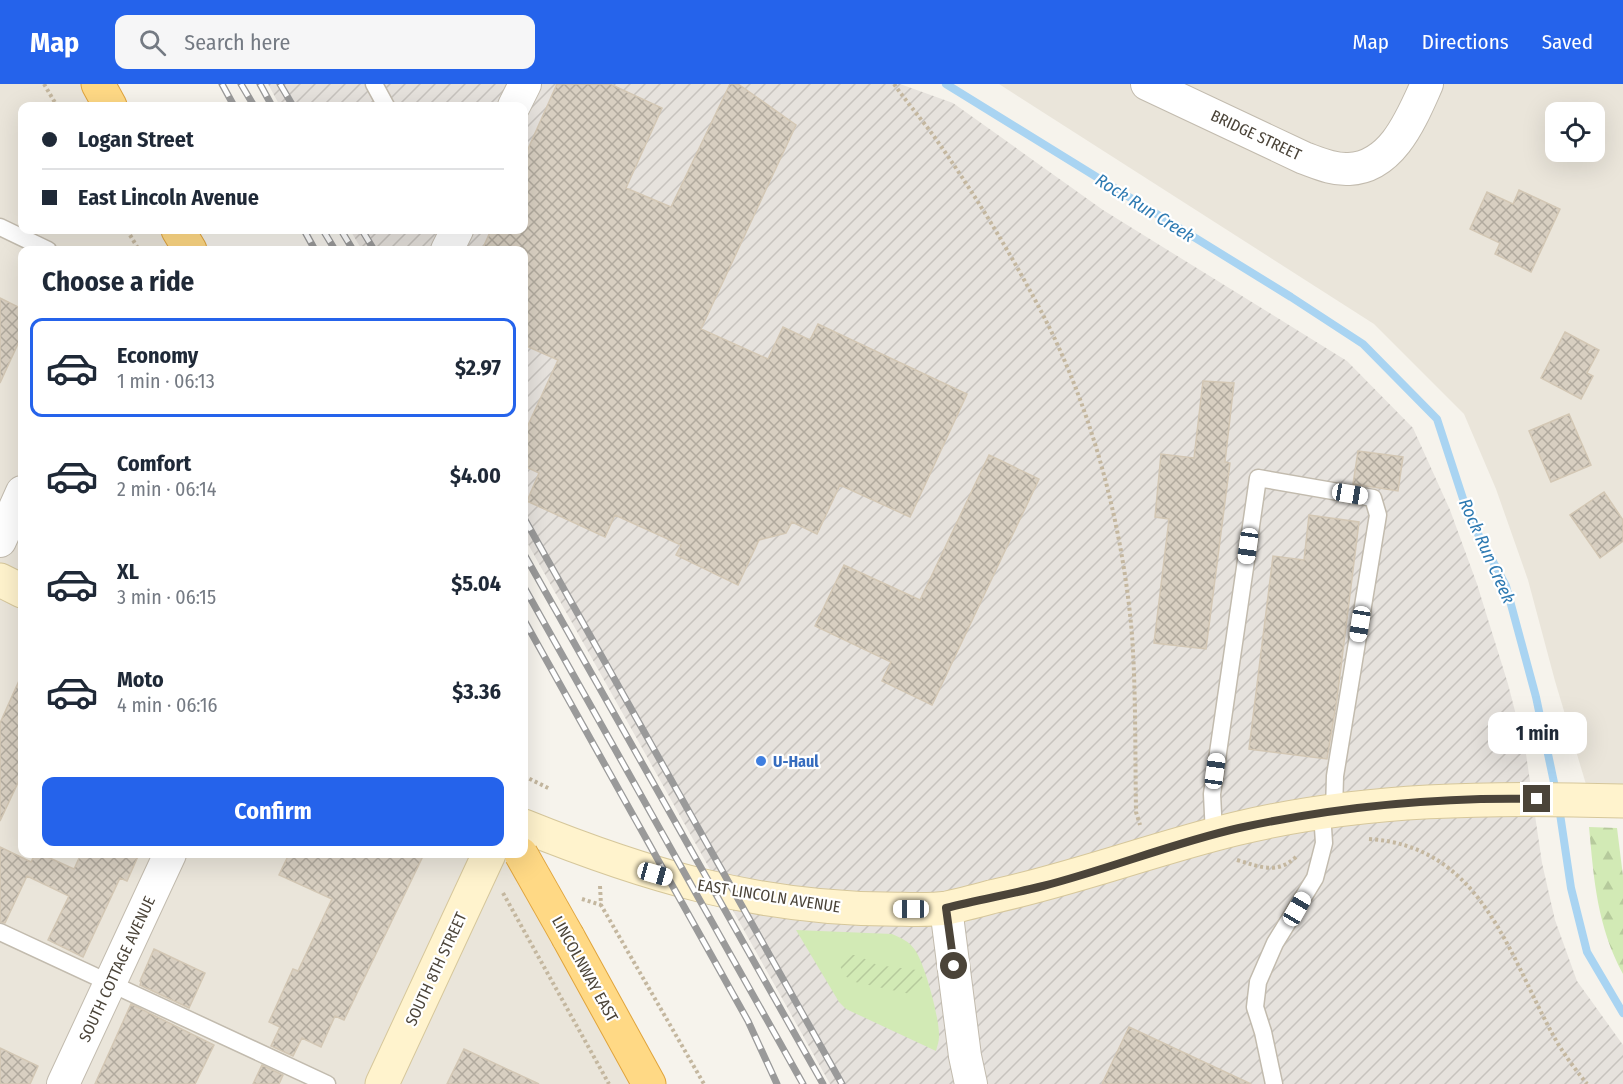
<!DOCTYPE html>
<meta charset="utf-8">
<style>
body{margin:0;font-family:"Fira Sans Condensed",sans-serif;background:#f6f6f7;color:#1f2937;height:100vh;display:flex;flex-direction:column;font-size:22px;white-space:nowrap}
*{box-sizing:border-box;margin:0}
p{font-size:20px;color:#747a83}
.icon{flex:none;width:33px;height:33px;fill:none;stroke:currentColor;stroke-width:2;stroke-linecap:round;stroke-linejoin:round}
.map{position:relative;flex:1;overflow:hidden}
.panel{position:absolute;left:18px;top:162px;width:510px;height:612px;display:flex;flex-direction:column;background:#fff;border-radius:12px;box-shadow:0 6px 24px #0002}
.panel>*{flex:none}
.hud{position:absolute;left:18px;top:18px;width:510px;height:132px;border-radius:12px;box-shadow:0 6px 24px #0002;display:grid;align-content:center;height:132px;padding:0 24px;background:#fff}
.tools{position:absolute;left:1545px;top:18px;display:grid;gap:12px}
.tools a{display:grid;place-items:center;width:60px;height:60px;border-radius:12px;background:#fff;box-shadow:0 6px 24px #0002;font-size:30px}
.end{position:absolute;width:27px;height:27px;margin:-14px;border:8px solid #4b4439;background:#fff;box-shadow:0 0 0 3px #fff}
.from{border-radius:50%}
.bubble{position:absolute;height:42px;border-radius:12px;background:#fff;box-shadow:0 6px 24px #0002;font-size:20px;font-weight:700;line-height:42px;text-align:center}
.car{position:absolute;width:18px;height:36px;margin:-18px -9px;border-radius:8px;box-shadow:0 0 4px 2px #0007;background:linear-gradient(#fff 24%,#345 0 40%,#fff 0 76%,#345 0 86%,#fff 0)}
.hud b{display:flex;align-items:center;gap:21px;height:57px;font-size:22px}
.hud b+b{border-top:2px solid #e0e1e3}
.hud i{width:15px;height:15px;background:#1f2937}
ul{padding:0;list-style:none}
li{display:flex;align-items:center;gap:18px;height:99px;margin:0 12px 9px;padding:0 12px;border:3px solid transparent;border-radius:12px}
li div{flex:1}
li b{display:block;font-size:22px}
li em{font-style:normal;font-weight:700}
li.active{border-color:#2563eb}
li>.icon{width:54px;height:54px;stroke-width:1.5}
h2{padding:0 24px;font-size:27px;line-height:72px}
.action{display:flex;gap:12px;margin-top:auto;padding:12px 24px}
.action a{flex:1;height:69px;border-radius:12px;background:#2563eb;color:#fff;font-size:24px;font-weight:700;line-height:69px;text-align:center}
header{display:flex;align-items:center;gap:36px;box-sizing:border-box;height:84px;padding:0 30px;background:#2563eb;color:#fff}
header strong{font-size:28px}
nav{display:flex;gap:33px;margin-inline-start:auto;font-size:21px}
.search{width:420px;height:54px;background:#f6f6f7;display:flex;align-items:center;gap:15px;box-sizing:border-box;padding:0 21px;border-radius:12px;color:#747a83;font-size:22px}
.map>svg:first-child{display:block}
.residential{fill:#eae5da;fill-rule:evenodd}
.industrial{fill:url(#industrial-furrows)}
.grass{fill:#d2eab5}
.forest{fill:url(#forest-firs)}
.garden{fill:url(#garden-furrows)}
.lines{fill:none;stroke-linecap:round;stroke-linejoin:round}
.stream{stroke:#a9d4f2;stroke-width:8}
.building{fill:url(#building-cross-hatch);stroke:#d3c7b4;stroke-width:1.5}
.service-casing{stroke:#c2bbae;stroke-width:19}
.minor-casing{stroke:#c2bbae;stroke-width:34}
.secondary-casing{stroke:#d6c79b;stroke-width:35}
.trunk-casing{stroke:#e0a43c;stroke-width:35}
.path{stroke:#c4b79f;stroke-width:4;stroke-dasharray:3 3;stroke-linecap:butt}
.service{stroke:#fff;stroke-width:16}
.minor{stroke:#fff;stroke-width:32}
.secondary{stroke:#fff3cd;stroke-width:33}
.trunk{stroke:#ffd985;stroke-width:33}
.rail-casing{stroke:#9a9a9a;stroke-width:7}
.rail{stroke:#fff;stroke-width:4.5;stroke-dasharray:14;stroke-linecap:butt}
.trunk-bridge-casing{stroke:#e0a43c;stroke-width:35;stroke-linecap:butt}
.trunk-bridge{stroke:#ffd985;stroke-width:33}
.route{stroke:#4b4439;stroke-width:8}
.shop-dot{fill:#3f7fe0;stroke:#fff;stroke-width:2}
.labels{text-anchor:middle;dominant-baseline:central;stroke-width:4.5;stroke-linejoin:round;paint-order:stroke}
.street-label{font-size:16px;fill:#4b4439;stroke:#fff}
.shop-label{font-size:16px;font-weight:bold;fill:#366cbe;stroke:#fff;text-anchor:start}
.water-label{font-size:18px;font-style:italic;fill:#2e7ab2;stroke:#fff}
</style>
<header>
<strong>Map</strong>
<div class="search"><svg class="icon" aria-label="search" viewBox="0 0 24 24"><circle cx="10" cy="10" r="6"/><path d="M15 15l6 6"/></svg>Search here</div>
<nav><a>Map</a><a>Directions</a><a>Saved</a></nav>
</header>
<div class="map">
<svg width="1623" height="1000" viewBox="0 0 1623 1000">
<defs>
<pattern id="industrial-furrows" width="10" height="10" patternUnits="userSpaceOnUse" patternTransform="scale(1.5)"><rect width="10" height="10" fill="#e6e2dd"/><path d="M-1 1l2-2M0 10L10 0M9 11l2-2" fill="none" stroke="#c7c3be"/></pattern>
<pattern id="forest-firs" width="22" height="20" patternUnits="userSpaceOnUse" patternTransform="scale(1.5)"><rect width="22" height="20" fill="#d2eab5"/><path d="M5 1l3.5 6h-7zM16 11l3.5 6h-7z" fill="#b6ca9c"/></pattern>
<pattern id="garden-furrows" width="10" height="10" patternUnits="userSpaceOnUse" patternTransform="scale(1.5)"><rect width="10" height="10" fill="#d2eab5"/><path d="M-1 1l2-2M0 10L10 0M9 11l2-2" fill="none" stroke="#b6ca9c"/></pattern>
<pattern id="building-cross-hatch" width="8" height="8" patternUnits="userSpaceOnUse" patternTransform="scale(1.5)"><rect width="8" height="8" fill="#d8cfc1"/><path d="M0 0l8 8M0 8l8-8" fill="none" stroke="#b1aa9e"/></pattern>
</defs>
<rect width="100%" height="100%" fill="#f6f3ec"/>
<!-- residential -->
<path class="residential" d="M 0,0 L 91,0 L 103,22 L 22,22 L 22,146 L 172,146 L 184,166 L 22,166 L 22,770 L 517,770 L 644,1000 L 0,1000 Z
M 999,0 L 1623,0 L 1623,708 L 1588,707 L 1555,597 L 1528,496 L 1496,405 L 1464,330 L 1374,240 ZM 1556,28 L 1594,28 L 1594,68 L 1556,68 Z"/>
<!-- industrial -->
<path class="industrial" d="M 268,0 L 900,0 L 953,19 L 1103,126 L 1347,277 L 1413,344 L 1450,426 L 1477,500 L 1508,600 L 1526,670 L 1542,779 L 1555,836 L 1577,897 L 1623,961 L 1623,1000 L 830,1000 L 524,453 L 524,166 L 362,166 L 350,146 L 524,146 L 524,22 L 280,22 Z"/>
<!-- grass -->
<path class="grass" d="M 796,846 L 892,850 C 901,854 909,857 915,866 C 925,880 940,936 939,953 C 939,958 937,962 936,967 L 846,925 L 839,918 Z"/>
<!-- forest -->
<path class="forest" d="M 1589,743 L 1617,744 L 1623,792 L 1623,890 C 1597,842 1594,796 1589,743 Z"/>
<!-- garden -->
<path class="garden" d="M 845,871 L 857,871 L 877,881 L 917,886 L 923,894 L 923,903 L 920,907 L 910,910 L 855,898 L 845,892 L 840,882 L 840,873 Z"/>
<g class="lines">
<!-- stream -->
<path class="stream" d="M 946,0 L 1291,213 L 1363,260 L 1437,335 L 1469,433 L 1506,502 L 1536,613 L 1556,708
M 1559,723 L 1571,804 L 1587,868 L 1623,929"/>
</g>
<!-- building -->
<path class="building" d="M 557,0 L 610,0 L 662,24 L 626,104 L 671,123 L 730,0 L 738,0 L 796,41 L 701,245 L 768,275 L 783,243 L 810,256 L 818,240 L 967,310 L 910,433 L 840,401 L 817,450 L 792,438 L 786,449 L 759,456 L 738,501 L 676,471 L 681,461 L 615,431 L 605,453 L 527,417 L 539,389 L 524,382 L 524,350 L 558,276 L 524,261 L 524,166 L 482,166 L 491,146 L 524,146 L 524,74 Z
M 1519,106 L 1560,125 L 1531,188 L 1495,170 L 1500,159 L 1470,145 L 1487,108 L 1513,120 Z
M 0,214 L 22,225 L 22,251 L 0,299 Z
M 1565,248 L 1599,266 L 1587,289 L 1593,292 L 1581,315 L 1541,294 Z
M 1203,297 L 1234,299 L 1225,378 L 1230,379 L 1206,565 L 1154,559 L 1169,435 L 1155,433 L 1161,370 L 1194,374 Z
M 1569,330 L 1591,381 L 1551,398 L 1529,347 Z
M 1358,367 L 1403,373 L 1398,407 L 1353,400 Z
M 989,371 L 1039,395 L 932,621 L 882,597 L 891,578 L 815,542 L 844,481 L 920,516 Z
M 1604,408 L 1623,436 L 1623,457 L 1600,474 L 1570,431 Z
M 1309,431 L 1359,438 L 1337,615 L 1327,675 L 1249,665 L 1273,472 L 1304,476 Z
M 22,590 L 22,690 L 0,737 L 0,639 Z
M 0,763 L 31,778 L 35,770 L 41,770 L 74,785 L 81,770 L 139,770 L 127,797 L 120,794 L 83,873 L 48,856 L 69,812 L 27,792 L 5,839 L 0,838 Z
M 289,770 L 424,770 L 344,936 L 335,932 L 321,963 L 302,954 L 293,972 L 271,962 L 280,943 L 269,938 L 293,885 L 298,887 L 332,815 L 279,791 Z
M 154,865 L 205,889 L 189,924 L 140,901 L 141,898 L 140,897 Z
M 131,920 L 214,961 L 195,1000 L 95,1000 Z
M 1129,943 L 1251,1000 L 1102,1000 Z
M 0,964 L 38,982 L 30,1000 L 0,1000 Z
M 464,965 L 539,1000 L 447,1000 Z
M 262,981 L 283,991 L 279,1000 L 253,1000 Z"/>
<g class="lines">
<!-- service casing -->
<g class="service-casing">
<path id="service" d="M 374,0 L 386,22
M 0,143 L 48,166
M 1214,750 L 1212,710 L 1258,394 L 1373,414 L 1378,431 L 1335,692 L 1334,727
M 0,848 L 327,1000
M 1274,1000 L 1263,948 L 1255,923 L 1258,898 L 1275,859 L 1315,794 L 1324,759 L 1322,729"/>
</g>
<!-- minor casing -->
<g class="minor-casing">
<path id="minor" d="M 1147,0 L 1304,74 C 1318,79 1333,86 1349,85 C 1393,83 1412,33 1427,0
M 514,22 L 525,0
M 447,166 L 457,146
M 0,457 L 22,408
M 946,824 L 965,972 L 971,1000
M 63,1000 L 170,770"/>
</g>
<!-- secondary casing -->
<g class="secondary-casing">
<path id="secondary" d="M 0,496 L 22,507
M 524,742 C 643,790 754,824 885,825 C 905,825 927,827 947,824 C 961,821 976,817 991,813 C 1074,795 1153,765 1235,745 C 1362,714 1494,713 1623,717
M 382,1000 L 489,770"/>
</g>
<!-- trunk casing -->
<g class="trunk-casing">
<path id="trunk" d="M 98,0 L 110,22
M 178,146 L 190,166
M 568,853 L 649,1000"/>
</g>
<!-- path -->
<path class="path" d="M 44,0 L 57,22
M 894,0 C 908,20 924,38 938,58 C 976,112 1011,170 1042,229 C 1092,325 1123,442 1132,551 C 1136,609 1135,669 1136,728 L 1140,741
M 127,146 L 139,166
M 524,692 L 550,705
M 1369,755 C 1481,762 1508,869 1553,951 C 1562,968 1575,985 1587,1000
M 1237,776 C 1261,783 1277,791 1297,772
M 600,802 L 601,821 L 704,1000
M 503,809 L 609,1000
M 582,815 L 601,821"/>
<!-- service -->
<use href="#service" class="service"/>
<!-- minor -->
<use href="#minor" class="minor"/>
<!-- secondary -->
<use href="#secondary" class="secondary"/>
<!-- trunk -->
<use href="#trunk" class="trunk"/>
<!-- rail casing -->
<g class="rail-casing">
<path id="rail" d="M 222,0 L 234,22
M 241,0 L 254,22
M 260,0 L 272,22
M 280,0 L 293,22
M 304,146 L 315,166
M 323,146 L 335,166
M 341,146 L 353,166
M 362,146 L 374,166
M 524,434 L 842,1000
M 524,470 L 823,1000
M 524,503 L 803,1000
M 524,536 L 748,937 L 777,1000"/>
</g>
<!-- rail -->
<use href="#rail" class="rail"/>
<!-- trunk-bridge casing -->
<g class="trunk-bridge-casing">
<path id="trunk-bridge" d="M 521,770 L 568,853"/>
</g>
<!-- trunk-bridge -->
<use href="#trunk-bridge" class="trunk-bridge"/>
</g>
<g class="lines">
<!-- route -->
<path class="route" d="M 954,882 L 946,824 C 978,816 1011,810 1043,802 C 1109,785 1173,759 1239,744 C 1336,723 1438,713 1537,715"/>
</g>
<!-- markers -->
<circle class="shop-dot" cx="761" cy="677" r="6"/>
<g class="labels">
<!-- street labels -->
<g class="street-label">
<text transform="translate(1256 51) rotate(25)">BRIDGE STREET</text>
<text transform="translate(769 812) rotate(9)">EAST LINCOLN AVENUE</text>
<text transform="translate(117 885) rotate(-65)">SOUTH COTTAGE AVENUE</text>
<text transform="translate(436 885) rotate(-65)">SOUTH 8TH STREET</text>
<text transform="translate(585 885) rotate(61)">LINCOLNWAY EAST</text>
</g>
<!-- shop labels -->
<g class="shop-label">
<text x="773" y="677">U-Haul</text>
</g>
<!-- water labels -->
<g class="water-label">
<text transform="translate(1145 124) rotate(32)">Rock Run Creek</text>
<text transform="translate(1487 467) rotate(66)">Rock Run Creek</text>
</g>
</g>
</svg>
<div class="tools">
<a><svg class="icon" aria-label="locate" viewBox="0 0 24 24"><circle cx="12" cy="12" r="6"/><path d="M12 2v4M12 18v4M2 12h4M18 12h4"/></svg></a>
</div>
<i class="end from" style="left:954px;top:882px"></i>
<i class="end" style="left:1537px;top:715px"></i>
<div class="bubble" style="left:1488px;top:628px;width:99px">1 min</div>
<i class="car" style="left:1350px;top:410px;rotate:100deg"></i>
<i class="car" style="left:1248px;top:462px;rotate:188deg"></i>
<i class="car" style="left:1360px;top:540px;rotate:189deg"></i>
<i class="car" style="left:1215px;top:687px;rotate:8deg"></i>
<i class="car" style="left:655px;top:790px;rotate:106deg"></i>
<i class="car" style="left:911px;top:825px;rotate:270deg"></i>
<i class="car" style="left:1297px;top:825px;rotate:30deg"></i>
<div class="hud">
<b><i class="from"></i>Logan Street</b>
<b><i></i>East Lincoln Avenue</b>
</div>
<section class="panel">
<h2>Choose a ride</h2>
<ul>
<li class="active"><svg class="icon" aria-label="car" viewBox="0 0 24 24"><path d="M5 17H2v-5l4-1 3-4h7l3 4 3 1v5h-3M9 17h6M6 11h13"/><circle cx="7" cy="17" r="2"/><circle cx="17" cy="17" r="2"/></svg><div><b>Economy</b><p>1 min · 06:13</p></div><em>$2.97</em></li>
<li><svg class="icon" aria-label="car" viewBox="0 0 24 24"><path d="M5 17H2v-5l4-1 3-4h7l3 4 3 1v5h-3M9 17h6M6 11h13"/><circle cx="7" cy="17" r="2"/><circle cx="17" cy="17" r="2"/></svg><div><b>Comfort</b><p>2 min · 06:14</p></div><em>$4.00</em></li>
<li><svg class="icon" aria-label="car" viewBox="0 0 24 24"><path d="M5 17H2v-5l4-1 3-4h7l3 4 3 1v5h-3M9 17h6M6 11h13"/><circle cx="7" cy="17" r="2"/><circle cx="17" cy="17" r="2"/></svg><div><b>XL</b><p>3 min · 06:15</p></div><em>$5.04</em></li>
<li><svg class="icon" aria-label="car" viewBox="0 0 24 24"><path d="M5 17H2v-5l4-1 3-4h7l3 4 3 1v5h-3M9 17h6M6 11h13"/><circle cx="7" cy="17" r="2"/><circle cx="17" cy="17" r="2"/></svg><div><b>Moto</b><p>4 min · 06:16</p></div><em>$3.36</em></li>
</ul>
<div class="action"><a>Confirm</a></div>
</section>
</div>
